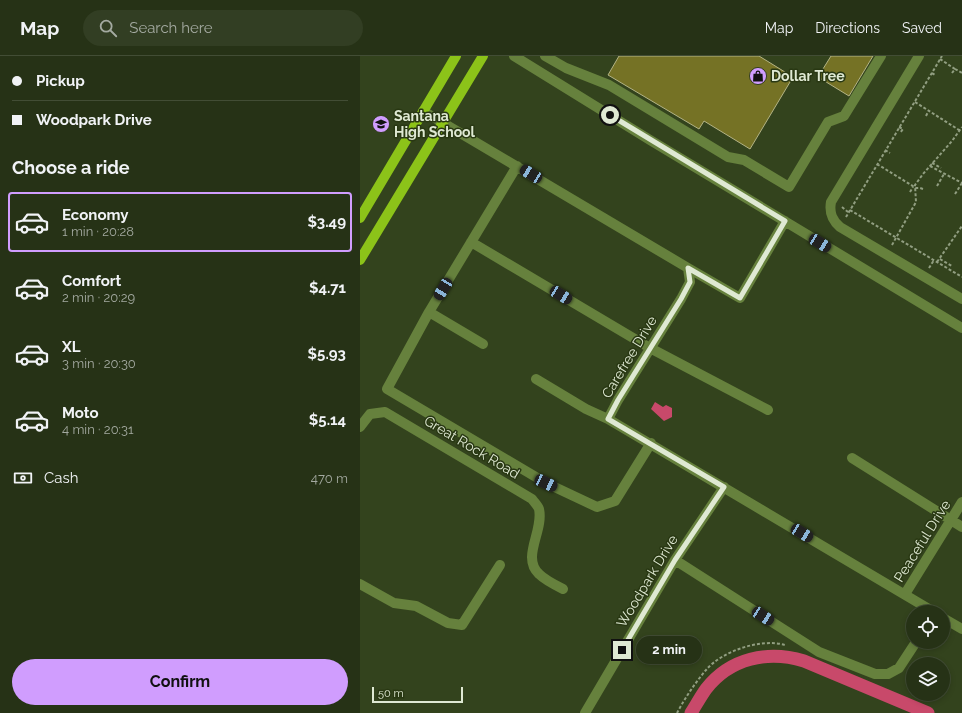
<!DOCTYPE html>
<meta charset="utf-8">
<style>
body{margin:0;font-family:Raleway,sans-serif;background:#323e23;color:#f1f3f6;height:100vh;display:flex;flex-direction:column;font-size:15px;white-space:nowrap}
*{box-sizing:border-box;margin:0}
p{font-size:13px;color:#a4aaa1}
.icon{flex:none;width:22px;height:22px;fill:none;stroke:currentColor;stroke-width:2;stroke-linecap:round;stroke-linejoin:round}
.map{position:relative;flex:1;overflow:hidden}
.sheet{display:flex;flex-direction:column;background:#263216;width:360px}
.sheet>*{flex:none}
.top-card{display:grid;align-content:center;height:88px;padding:0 12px;background:#263216}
.controls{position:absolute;left:546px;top:549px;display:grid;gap:8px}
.controls a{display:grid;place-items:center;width:44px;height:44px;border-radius:50%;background:#263216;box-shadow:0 2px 6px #0003,0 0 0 1px #424d35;font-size:20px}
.scale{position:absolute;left:12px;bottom:10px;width:91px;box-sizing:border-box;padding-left:4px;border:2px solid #dfe9d3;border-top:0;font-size:11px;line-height:14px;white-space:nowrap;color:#dfe9d3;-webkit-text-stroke:3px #293813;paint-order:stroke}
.end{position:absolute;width:18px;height:18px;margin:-9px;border:5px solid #dfe9d3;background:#111;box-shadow:0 0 0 2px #111}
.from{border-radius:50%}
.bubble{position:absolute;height:28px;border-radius:14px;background:#263216;box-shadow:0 2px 6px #0003,0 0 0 1px #424d35;font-size:13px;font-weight:700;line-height:28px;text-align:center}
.car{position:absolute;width:12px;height:24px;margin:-12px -6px;border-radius:5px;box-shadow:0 0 3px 1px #0007;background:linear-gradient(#222 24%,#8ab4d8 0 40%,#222 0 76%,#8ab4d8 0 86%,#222 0)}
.top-card b{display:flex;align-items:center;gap:14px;height:38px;font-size:15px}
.top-card b+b{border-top:1px solid #424d35}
.top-card i{width:10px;height:10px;background:#f1f3f6}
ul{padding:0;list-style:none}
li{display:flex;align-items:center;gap:12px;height:60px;margin:0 8px 6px;padding:0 4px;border:2px solid transparent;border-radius:4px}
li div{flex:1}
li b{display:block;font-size:15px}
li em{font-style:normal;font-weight:700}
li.active{border-color:#d09dfe}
li>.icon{width:36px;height:36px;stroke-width:1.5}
h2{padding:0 12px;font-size:18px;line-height:48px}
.pay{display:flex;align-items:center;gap:10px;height:44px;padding:0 12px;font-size:15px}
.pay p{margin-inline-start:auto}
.primary-button{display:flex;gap:8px;margin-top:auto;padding:8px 12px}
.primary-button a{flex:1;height:46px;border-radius:24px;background:#d09dfe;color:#111;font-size:16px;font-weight:700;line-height:46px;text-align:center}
header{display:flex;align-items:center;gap:24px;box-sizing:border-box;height:56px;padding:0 20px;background:#263216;border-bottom:1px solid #424d35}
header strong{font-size:19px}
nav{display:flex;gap:22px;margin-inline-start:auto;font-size:14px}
.search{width:280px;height:36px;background:#323e23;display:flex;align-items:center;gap:10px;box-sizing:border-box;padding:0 14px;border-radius:22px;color:#a4aaa1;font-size:15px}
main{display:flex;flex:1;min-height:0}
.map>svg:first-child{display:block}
.water{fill:#c8496a}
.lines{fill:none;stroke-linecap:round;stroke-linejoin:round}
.canal{stroke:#c8496a;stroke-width:13}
.building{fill:#757225;stroke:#b3b385}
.path{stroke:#919e81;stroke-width:2;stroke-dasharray:3 2;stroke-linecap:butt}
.minor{stroke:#66813d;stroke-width:10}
.major{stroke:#8cc319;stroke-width:10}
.route{stroke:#dfe9d3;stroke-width:5}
.labels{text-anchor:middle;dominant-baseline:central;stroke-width:3;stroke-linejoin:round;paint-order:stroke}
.poi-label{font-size:14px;font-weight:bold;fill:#dfe9d3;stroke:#293813;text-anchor:start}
.street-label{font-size:14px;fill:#dfe9d3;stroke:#293813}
</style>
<header>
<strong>Map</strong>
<div class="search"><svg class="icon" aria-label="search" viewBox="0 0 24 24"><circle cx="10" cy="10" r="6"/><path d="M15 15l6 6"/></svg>Search here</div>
<nav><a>Map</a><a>Directions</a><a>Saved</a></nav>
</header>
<main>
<section class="sheet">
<div class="top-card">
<b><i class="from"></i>Pickup</b>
<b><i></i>Woodpark Drive</b>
</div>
<h2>Choose a ride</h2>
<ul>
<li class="active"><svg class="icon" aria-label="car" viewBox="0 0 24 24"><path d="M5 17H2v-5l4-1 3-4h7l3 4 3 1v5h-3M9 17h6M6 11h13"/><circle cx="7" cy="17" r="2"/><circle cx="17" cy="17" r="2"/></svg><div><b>Economy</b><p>1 min · 20:28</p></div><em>$3.49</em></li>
<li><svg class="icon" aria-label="car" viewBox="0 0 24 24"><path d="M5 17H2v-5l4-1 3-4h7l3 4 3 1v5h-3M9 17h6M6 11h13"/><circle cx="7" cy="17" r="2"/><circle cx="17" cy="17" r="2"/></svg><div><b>Comfort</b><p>2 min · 20:29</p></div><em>$4.71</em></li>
<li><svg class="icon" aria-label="car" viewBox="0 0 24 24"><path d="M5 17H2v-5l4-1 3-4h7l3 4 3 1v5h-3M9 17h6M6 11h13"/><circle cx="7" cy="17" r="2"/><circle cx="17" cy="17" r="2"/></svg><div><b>XL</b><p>3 min · 20:30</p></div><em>$5.93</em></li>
<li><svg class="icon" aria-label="car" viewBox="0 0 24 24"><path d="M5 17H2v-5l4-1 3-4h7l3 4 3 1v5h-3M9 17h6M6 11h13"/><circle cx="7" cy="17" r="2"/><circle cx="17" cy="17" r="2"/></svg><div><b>Moto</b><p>4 min · 20:31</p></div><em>$5.14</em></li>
</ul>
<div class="pay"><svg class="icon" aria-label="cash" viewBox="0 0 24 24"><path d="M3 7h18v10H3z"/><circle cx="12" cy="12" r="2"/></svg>Cash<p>470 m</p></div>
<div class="primary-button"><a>Confirm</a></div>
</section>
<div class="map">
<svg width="602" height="657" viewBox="0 0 602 657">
<rect width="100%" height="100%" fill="#33431d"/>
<!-- water -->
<path class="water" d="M 295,346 L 303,351 L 306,349 L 312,352 L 312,361 L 304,365 L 291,353 Z"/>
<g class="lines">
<!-- canal -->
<path class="canal" d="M 331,657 C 336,649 341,640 346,633 C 370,602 408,594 444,605 L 568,657"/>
</g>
<!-- building -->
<path class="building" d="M 259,0 L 399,0 L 433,21 L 390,93 L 344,65 L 339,73 L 248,19 Z
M 471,0 L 513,0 L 489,40 L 458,21 Z"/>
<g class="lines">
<!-- path -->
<path class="path" d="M 580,3 L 595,13
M 572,17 L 575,19
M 592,17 L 595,13 L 602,17
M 555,46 L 599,74
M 566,60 L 568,56
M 539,71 L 543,73 L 540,77
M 525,94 L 530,97
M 572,107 L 581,112
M 517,108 L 556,132 L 560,132 L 563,133
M 570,110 L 602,127
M 577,130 L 584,118
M 550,136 L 553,131
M 595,138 L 602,127
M 482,151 L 488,156
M 490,154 L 602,221
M 486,161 L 582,0
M 532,189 L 556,146 L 555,129 L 563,118 L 592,85 L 602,71
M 580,203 L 592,210
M 577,206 L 602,170
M 569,212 L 574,204
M 317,657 C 325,642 335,627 346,614 C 362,595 401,582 425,589"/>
<!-- minor -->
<path class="minor" d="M 154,0 L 290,84 L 602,272
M 185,0 L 206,12 L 249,29 L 368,101 L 384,104 L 429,131 L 468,66 L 484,60 L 521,0
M 559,0 L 471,146 C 469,157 472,164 480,171 L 602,243
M 63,55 L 328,212 L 330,226 L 321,243 L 258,344 L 248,363 L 574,556
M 157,110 L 69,256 L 27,333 L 186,427 L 237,451 L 255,445 L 291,387
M 111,186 L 290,292 L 408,354
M 328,212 L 380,242 L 425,165
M 69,256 L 123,288
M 176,323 L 226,353 L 248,363
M 0,371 L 10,358 L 25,356 L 172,443 C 174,446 178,450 179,453 C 184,475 161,501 179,518 C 185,524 195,529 203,533
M 492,402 L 602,471
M 315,504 L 459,596 L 515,618 L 528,618 L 539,612 L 556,586
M 0,528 L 34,547 L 56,550 L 88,567 L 102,569 L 140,509
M 545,538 L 602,446
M 583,562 L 602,573
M 225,657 L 315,504 L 364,431"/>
<!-- major -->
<path class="major" d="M 0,162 L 96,0
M 0,204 L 123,0"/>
</g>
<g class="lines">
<!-- route -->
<path class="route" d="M 250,59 L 425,165 L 380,242 L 328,212 L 330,226 L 321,243 L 258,344 L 248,363 L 364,431 L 315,504 L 262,594"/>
</g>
<!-- icons -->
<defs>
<g id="shop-disc" transform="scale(0.9)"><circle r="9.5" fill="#d09dfe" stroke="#293813"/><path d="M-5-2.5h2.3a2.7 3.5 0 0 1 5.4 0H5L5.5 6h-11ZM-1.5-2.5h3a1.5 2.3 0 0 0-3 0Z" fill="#111"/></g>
<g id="school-disc" transform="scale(0.9)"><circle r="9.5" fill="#d09dfe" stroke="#293813"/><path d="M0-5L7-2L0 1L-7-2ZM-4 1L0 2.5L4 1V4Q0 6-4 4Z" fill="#111"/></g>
</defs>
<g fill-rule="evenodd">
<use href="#shop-disc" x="398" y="20"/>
<use href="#school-disc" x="21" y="68"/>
</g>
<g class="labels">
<!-- poi labels -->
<g class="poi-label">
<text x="411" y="20">Dollar Tree</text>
<text x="34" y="60">Santana<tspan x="34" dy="16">High School</tspan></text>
</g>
<!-- street labels -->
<g class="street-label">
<text transform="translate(269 301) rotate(-59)">Carefree Drive</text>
<text transform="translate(112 391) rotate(31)">Great Rock Road</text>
<text transform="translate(562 485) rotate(-58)">Peaceful Drive</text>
<text transform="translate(287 525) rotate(-59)">Woodpark Drive</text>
</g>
</g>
</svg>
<div class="controls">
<a><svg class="icon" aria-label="locate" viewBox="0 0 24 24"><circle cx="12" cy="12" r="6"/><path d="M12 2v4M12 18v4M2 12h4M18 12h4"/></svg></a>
<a><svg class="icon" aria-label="layers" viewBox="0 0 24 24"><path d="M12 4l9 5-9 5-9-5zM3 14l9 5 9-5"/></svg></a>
</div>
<div class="scale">50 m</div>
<i class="end from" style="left:250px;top:59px"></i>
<i class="end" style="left:262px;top:594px"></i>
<div class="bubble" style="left:276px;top:580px;width:66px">2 min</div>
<i class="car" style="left:171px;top:118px;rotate:301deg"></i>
<i class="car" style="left:460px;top:187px;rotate:121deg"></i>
<i class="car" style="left:83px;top:233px;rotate:211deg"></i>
<i class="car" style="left:201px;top:239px;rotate:121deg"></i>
<i class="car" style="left:186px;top:427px;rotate:115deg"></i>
<i class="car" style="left:442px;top:477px;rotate:121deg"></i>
<i class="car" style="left:403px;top:560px;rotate:123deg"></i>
</div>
</main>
